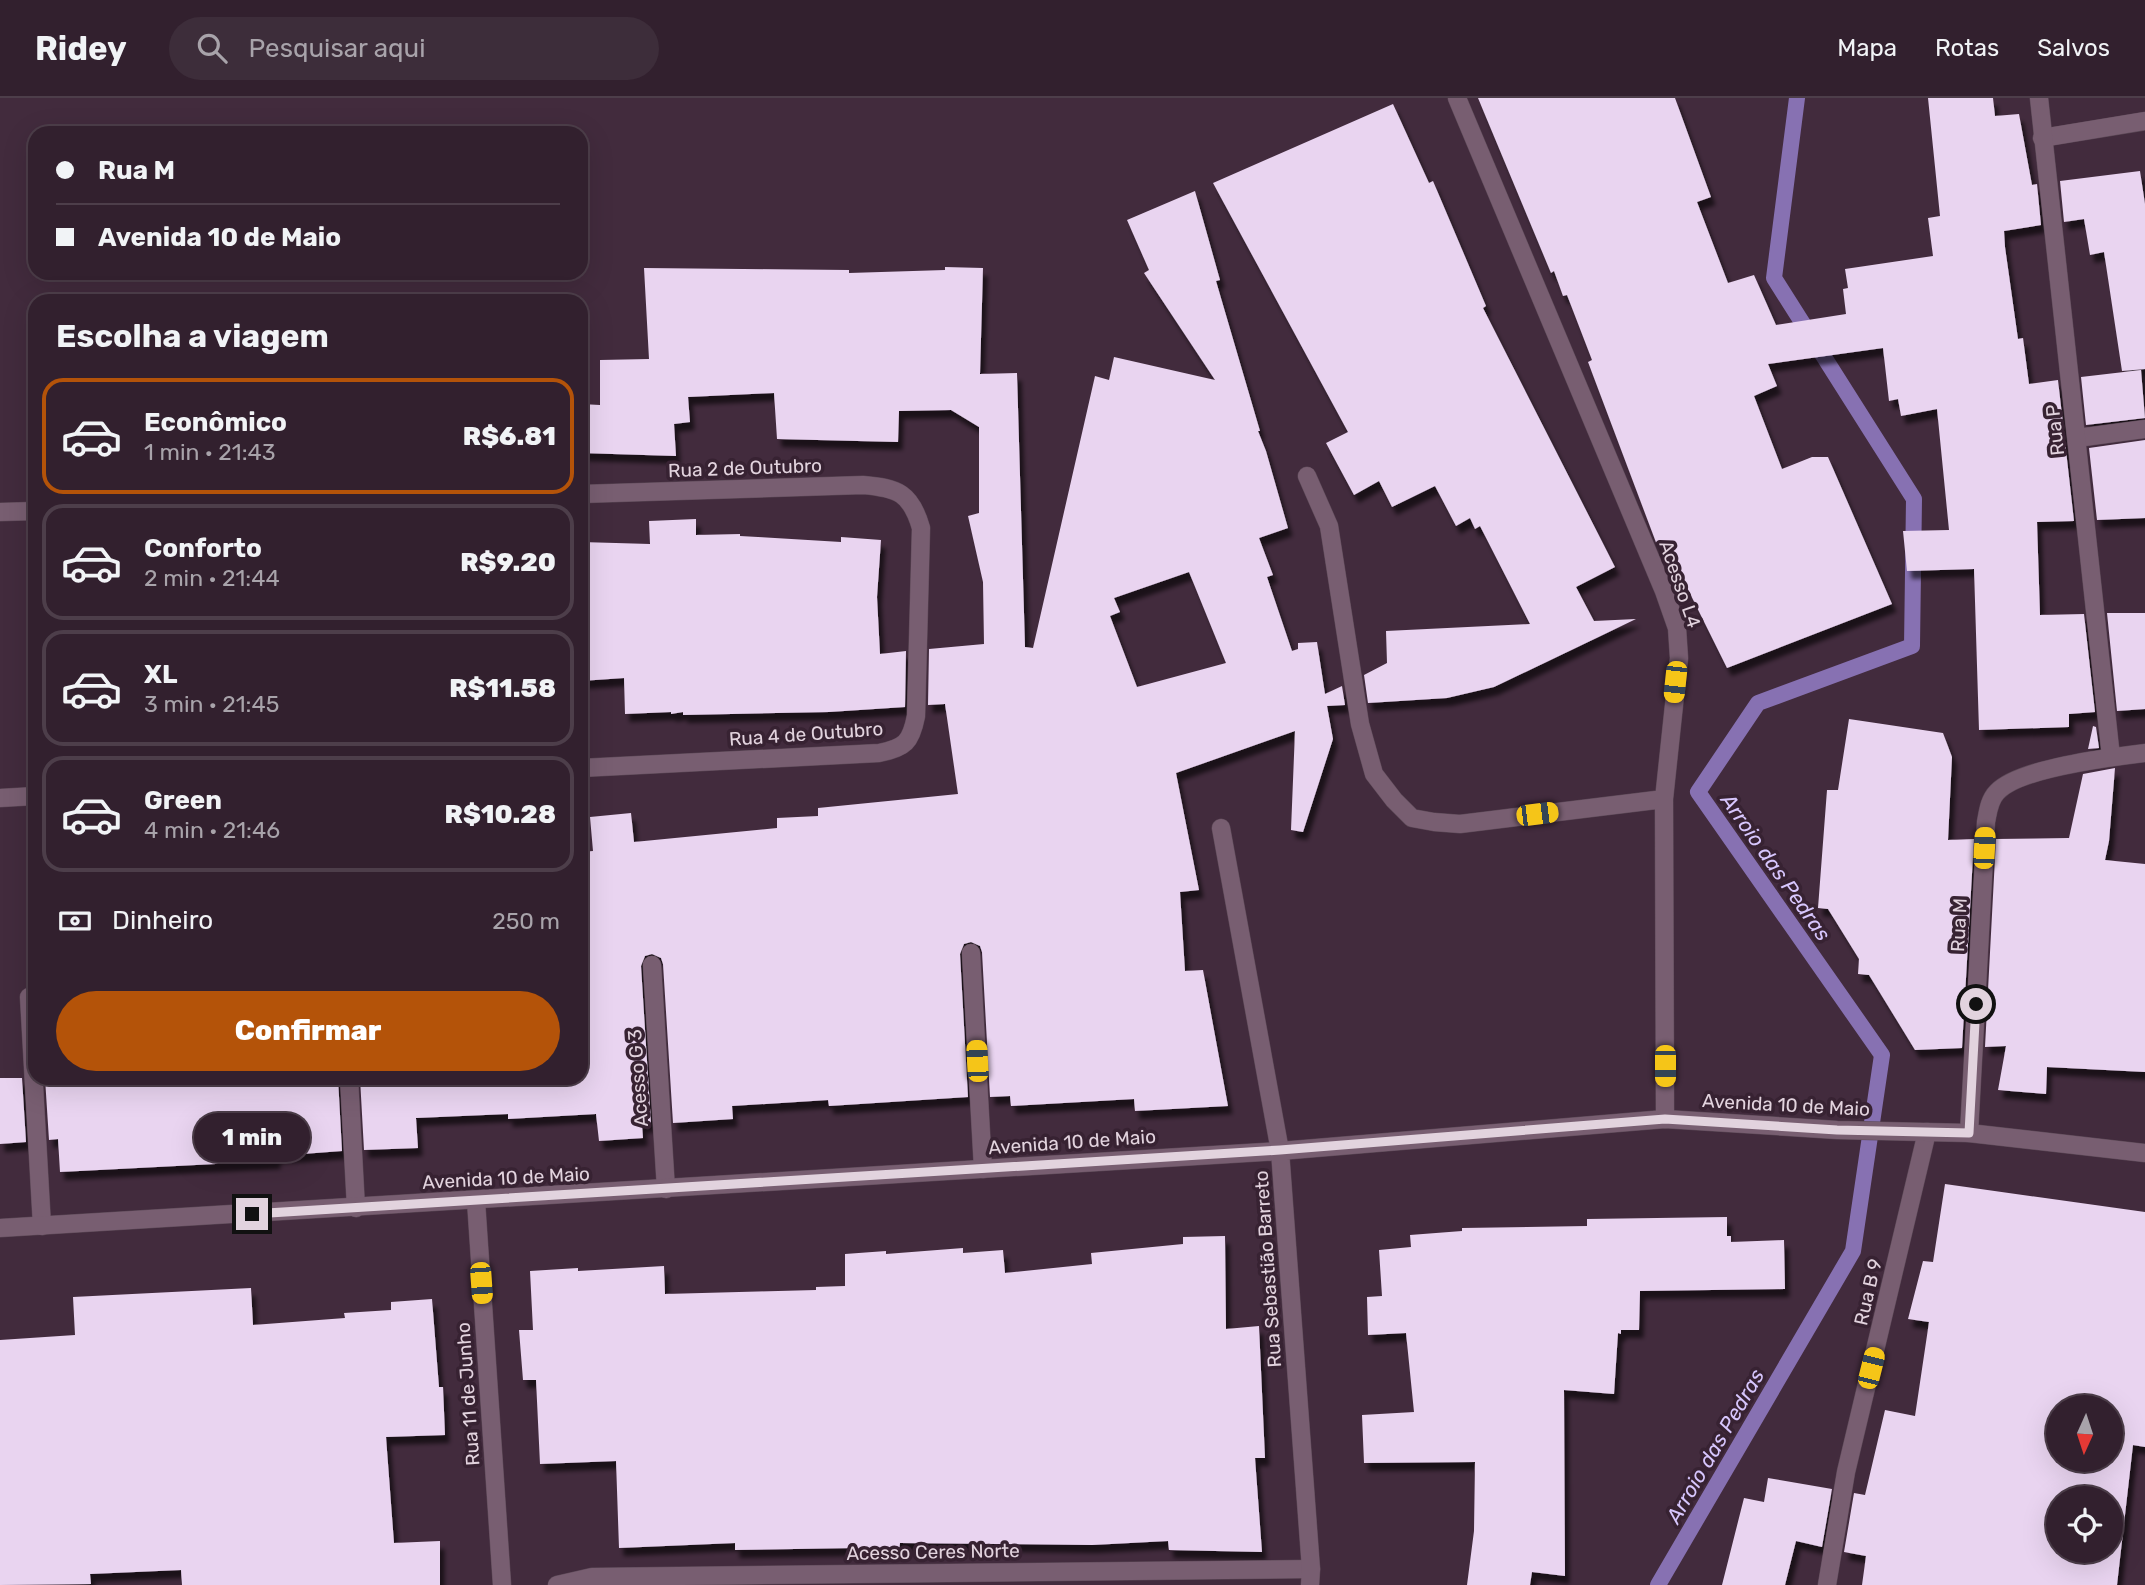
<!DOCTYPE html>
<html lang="pt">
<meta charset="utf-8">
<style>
body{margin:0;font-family:Rubik,sans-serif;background:#3d2d3a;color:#f1f3f6;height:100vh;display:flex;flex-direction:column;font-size:26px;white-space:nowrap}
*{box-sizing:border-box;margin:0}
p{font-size:23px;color:#a8a3aa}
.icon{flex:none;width:38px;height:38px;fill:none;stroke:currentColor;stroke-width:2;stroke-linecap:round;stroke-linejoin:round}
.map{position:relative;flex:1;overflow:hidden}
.sheet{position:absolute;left:28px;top:196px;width:560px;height:791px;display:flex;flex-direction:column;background:#32202e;border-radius:21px;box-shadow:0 7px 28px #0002,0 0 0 2px #4d3e4a}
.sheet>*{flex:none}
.hud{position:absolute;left:28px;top:28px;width:560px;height:154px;border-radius:21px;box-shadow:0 7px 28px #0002,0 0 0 2px #4d3e4a;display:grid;align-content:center;height:154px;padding:0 28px;background:#32202e}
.needle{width:46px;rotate:183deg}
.controls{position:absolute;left:2046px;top:1297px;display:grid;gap:14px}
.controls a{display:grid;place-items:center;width:77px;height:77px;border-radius:50%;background:#32202e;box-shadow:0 7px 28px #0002,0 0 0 2px #4d3e4a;font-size:35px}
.end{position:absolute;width:32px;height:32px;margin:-16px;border:9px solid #e2d3de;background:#111;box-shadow:0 0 0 4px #111}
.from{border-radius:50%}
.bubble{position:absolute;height:49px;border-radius:24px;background:#32202e;box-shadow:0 7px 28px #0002,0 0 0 2px #4d3e4a;font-size:23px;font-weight:800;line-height:49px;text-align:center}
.car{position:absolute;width:21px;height:42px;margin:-21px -10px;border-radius:9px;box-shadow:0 0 5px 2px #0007;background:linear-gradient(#f5c518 24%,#345 0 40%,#f5c518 0 76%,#345 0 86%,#f5c518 0)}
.hud b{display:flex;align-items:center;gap:24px;height:66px;font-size:26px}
.hud b+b{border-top:2px solid #4d3e4a}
.hud i{width:18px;height:18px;background:#f1f3f6}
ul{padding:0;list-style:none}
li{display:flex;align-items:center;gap:21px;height:116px;margin:0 14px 10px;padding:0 14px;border:4px solid #4d3e4a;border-radius:21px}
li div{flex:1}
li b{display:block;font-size:26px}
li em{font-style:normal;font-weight:800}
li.current{border-color:#b45309}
li>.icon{width:63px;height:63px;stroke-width:1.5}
h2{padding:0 28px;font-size:32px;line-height:84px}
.pay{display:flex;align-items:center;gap:18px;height:77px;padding:0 28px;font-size:26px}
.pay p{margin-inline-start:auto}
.action{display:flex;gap:14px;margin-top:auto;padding:14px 28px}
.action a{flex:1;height:80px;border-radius:42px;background:#b45309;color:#fff;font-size:28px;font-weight:800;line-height:80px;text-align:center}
header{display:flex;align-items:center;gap:42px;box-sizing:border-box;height:98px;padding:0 35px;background:#32202e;border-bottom:2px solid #4d3e4a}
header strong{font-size:33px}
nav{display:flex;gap:38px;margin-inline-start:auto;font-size:24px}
.search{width:490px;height:63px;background:#3d2d3a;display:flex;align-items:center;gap:18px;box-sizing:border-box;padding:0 24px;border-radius:38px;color:#a8a3aa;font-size:26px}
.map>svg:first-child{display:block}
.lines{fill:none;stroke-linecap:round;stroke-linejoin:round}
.stream{stroke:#8771b2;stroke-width:16}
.building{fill:#e9d4f0;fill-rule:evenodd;filter:url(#shadow)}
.service-casing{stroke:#5c4957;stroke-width:19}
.minor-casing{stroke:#5c4957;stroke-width:19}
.tertiary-casing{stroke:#5c4957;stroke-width:19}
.service{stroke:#785e71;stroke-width:18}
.minor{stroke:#785e71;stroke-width:18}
.tertiary{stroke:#785e71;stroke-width:18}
.route{stroke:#e2d3de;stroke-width:9}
.labels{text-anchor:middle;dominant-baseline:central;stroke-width:7;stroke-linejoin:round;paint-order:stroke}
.street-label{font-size:19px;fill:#e2d3de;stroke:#372232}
.water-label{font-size:21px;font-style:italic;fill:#d7c6fd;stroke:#372232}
</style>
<header>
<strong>Ridey</strong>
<div class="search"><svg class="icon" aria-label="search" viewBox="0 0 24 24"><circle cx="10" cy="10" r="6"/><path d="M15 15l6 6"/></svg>Pesquisar aqui</div>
<nav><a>Mapa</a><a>Rotas</a><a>Salvos</a></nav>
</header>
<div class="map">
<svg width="2145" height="1487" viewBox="0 0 2145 1487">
<defs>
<filter id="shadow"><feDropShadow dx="4.5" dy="8" stdDeviation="2" flood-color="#0009"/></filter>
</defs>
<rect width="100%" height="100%" fill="#422b3d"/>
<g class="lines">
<!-- stream -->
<path class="stream" d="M 1658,1487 L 1853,1153 L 1882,957 L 1698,694 L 1758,605 L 1912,548 L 1914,401 L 1774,180 L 1797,0"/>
</g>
<!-- building -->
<path class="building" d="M 1478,0 L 1675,0 L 1711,99 L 1697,104 L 1728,185 L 1754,177 L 1776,227 L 1846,216 L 1843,191 L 1848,190 L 1845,171 L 1933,158 L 1928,120 L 1940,118 L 1928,0 L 1993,0 L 1995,18 L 2019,16 L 2032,87 L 2037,86 L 2041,127 L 2004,133 L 2005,149 L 2018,241 L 2023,240 L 2029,286 L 2058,282 L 2074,423 L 2037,424 L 2040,517 L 2084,516 L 2095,614 L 2069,616 L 2069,629 L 1979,632 L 1974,471 L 1907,473 L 1903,433 L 1949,432 L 1937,311 L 1901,318 L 1898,301 L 1889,303 L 1883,250 L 1768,266 L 1777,288 L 1754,298 L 1782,371 L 1812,359 L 1828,359 L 1892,506 L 1727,570 L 1664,443 L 1657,447 L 1588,264 L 1592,262 L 1567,197 L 1563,198 L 1554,173 L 1551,175 Z
M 1393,6 L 1429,85 L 1433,83 L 1486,208 L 1483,210 L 1615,469 L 1576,489 L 1594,523 L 1636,521 L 1494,589 L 1447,600 L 1368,605 L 1364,577 L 1387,565 L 1386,533 L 1530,526 L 1480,428 L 1475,431 L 1470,420 L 1456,428 L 1435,388 L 1392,409 L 1379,383 L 1354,397 L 1326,345 L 1348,334 L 1213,85 Z
M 2140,73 L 2145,106 L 2145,271 L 2122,273 L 2104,154 L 2090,157 L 2084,121 L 2064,124 L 2060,83 Z
M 1195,93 L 1220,182 L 1216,183 L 1260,333 L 1258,333 L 1266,353 L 1288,430 L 1259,440 L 1273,477 L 1267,479 L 1292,553 L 1298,551 L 1298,545 L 1317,544 L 1325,596 L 1342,588 L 1345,607 L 1327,608 L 1333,641 L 1303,734 L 1291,732 L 1295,633 L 1176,675 L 1199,792 L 1180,794 L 1185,873 L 1203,872 L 1228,1008 L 1135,1013 L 1134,1001 L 1011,1008 L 1010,998 L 990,999 L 982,854 L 980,848 L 971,844 L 964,846 L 960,856 L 968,999 L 829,1008 L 828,1002 L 732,1008 L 733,1021 L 673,1025 L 663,866 L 661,860 L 652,856 L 645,858 L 641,868 L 651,1026 L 642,1027 L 643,1040 L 599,1043 L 596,1016 L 508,1021 L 508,1016 L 416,1020 L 418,1050 L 364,1052 L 360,980 L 581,980 L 581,754 L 593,753 L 590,719 L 631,715 L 634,744 L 777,730 L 777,720 L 818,718 L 818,710 L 958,696 L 945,606 L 928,607 L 929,551 L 984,546 L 983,484 L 968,418 L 979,415 L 979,329 L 951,312 L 899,313 L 898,344 L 777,341 L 774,295 L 688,299 L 690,324 L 674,326 L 676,358 L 581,355 L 581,306 L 600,307 L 600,262 L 649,261 L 644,170 L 849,172 L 849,175 L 945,172 L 945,169 L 983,170 L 980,276 L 1017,275 L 1025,549 L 1033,550 L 1095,278 L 1109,282 L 1114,259 L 1215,282 L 1144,175 L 1149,172 L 1127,122 ZM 1189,474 L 1226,565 L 1137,589 L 1110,518 L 1120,514 L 1114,500 Z
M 2141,272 L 2145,320 L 2086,327 L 2081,279 Z
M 2145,342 L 2145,420 L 2097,422 L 2089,350 Z
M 696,421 L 696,437 L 740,436 L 740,438 L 841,444 L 841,439 L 881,442 L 877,499 L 880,556 L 906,553 L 905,609 L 829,614 L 683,617 L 683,614 L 671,616 L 671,614 L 625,616 L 624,580 L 581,583 L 581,444 L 650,446 L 649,423 Z
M 2107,515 L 2145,515 L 2145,611 L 2117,613 Z
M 1849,621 L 1943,635 L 1952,659 L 1948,742 L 1974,741 L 1962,950 L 1915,952 L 1869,877 L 1858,876 L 1859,861 L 1828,811 L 1818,810 L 1827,692 L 1838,692 Z
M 2093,628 L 2096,629 L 2099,650 L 2088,651 Z
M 2115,670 L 2109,743 L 2105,762 L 2145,766 L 2145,974 L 2047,969 L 2046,996 L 1998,992 L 2006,948 L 1985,949 L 1996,741 L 2069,740 L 2083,676 Z
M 0,980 L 22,980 L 26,1044 L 0,1046 Z
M 45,980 L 338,980 L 342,1053 L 276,1058 L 276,1063 L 60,1074 L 58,1041 L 49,1042 Z
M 1945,1086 L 2145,1114 L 2145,1349 L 2133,1347 L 2117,1487 L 1862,1487 L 1866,1458 L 1844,1454 L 1854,1395 L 1865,1397 L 1885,1312 L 1915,1318 L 1929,1224 L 1908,1221 L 1923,1163 L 1933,1164 ZM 2058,1309 L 2110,1309 L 2110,1362 L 2058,1362 ZM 2058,1400 L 2110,1400 L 2110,1452 L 2058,1452 Z
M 1727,1119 L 1727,1138 L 1731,1138 L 1731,1144 L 1784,1142 L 1785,1191 L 1640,1193 L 1639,1232 L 1621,1232 L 1621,1236 L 1618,1235 L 1614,1296 L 1564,1292 L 1565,1478 L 1532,1474 L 1530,1487 L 1467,1487 L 1474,1433 L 1475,1364 L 1364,1365 L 1362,1317 L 1414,1314 L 1406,1235 L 1368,1237 L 1367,1199 L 1382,1198 L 1379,1152 L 1411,1149 L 1410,1137 L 1462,1133 L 1462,1130 L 1587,1128 L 1587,1121 Z
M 1225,1138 L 1226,1231 L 1259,1228 L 1265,1360 L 1255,1360 L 1262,1454 L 1169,1452 L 1168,1443 L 1092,1447 L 900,1445 L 899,1453 L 855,1453 L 855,1450 L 735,1452 L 735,1445 L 619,1450 L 616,1363 L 540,1366 L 536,1282 L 523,1282 L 519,1232 L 533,1232 L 530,1173 L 578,1170 L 578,1173 L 664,1168 L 665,1196 L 816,1192 L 816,1189 L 845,1188 L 845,1156 L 886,1153 L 886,1156 L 963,1150 L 963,1155 L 1003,1152 L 1005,1175 L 1092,1166 L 1091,1155 L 1183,1146 L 1183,1139 Z
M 251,1190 L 253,1227 L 345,1220 L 344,1215 L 391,1212 L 391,1204 L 432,1201 L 439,1289 L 443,1289 L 445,1337 L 386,1339 L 394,1445 L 440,1443 L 440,1487 L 182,1487 L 181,1472 L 90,1476 L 91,1486 L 0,1487 L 0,1242 L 75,1237 L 73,1199 Z
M 1768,1380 L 1832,1391 L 1822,1449 L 1796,1443 L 1785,1487 L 1722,1487 L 1744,1400 L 1764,1404 Z"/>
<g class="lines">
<!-- service casing -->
<g class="service-casing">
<path id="service" d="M 2042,40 L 2145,23
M 2077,340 L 2145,331
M 971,855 L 983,1071
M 652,867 L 666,1091
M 29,899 L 42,1128
M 349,980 L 356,1110"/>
</g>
<!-- minor casing -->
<g class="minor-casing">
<path id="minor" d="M 1457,0 L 1664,493 L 1677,530 L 1679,560 L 1664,701 L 1665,1021
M 2039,0 L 2111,659
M 1307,378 L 1329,428 L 1360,626 L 1374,676 L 1394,702 L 1412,720 L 1434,724 L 1460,726 L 1664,701
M 581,396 L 863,387 C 898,390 911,395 921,430 L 916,618 C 911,644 905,650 879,655 L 581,670
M 0,414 L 35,413
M 0,700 L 35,698
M 1221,730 L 1280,1053
M 1969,1035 L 1986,724 C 1988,714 1989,702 1997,694 C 2019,670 2112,659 2145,655
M 476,1103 L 502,1487
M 557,1487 L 592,1479 L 1311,1471
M 1827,1487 L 1846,1374 L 1927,1034"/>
</g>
<!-- tertiary casing -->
<g class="tertiary-casing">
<path id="tertiary" d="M 1280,1053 L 1311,1471 L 1310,1487
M 0,1130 L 1280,1053 L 1665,1021 L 1837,1032 L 1969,1035 L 2145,1055"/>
</g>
<!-- service -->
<use href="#service" class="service"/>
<!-- minor -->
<use href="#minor" class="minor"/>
<!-- tertiary -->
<use href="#tertiary" class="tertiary"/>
</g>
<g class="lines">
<!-- route -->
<path class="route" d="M 252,1116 L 1280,1052 L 1665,1021 L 1837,1032 L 1969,1035 L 1976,906"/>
</g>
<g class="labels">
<!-- street labels -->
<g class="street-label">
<text transform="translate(2055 332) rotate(-96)">Rua P</text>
<text transform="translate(745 370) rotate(-2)">Rua 2 de Outubro</text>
<text transform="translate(1680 486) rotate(71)">Acesso L4</text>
<text transform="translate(806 636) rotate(-4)">Rua 4 de Outubro</text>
<text transform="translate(1959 827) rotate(-87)">Rua M</text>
<text transform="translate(638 980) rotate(-94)">Acesso G 3</text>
<text transform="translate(1786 1007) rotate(3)">Avenida 10 de Maio</text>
<text transform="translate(1072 1044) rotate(-4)">Avenida 10 de Maio</text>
<text transform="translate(506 1080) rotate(-3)">Avenida 10 de Maio</text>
<text transform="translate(1268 1171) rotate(-94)">Rua Sebastião Barreto</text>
<text transform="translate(1868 1194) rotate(-77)">Rua B 9</text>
<text transform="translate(468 1296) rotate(-94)">Rua 11 de Junho</text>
<text transform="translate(933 1454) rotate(-1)">Acesso Ceres Norte</text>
</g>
<!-- water labels -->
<g class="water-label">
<text transform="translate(1776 769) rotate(55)">Arroio das Pedras</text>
<text transform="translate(1715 1348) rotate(-60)">Arroio das Pedras</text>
</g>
</g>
</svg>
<div class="controls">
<a><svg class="needle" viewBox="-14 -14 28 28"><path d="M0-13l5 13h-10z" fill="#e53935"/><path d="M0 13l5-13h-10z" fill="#a8a3aa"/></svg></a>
<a><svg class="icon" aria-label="locate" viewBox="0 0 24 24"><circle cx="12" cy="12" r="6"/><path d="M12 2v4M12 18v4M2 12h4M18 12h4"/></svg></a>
</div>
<i class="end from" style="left:1976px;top:906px"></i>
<i class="end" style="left:252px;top:1116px"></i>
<div class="bubble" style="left:194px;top:1015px;width:116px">1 min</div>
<i class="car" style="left:1675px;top:584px;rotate:186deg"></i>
<i class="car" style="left:1537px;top:716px;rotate:83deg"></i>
<i class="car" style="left:1984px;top:750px;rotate:3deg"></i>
<i class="car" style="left:977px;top:963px;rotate:357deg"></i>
<i class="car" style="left:1665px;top:968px;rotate:180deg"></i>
<i class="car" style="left:481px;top:1185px;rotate:176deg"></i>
<i class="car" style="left:1871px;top:1270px;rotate:14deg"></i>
<div class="hud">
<b><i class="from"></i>Rua M</b>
<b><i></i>Avenida 10 de Maio</b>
</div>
<section class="sheet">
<h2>Escolha a viagem</h2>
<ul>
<li class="current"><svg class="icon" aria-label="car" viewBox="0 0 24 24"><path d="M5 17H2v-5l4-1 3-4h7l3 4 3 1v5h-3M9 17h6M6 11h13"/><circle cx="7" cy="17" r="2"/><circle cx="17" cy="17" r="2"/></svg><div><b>Econômico</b><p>1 min · 21:43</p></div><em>R$6.81</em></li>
<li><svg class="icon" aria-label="car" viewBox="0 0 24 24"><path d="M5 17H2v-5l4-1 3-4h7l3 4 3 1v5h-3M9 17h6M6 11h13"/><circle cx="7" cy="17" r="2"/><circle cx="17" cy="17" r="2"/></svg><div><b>Conforto</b><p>2 min · 21:44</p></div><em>R$9.20</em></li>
<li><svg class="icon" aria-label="car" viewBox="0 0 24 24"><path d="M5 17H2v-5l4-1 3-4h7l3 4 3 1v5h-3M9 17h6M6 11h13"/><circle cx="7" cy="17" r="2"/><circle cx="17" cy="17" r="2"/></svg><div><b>XL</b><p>3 min · 21:45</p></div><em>R$11.58</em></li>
<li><svg class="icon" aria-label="car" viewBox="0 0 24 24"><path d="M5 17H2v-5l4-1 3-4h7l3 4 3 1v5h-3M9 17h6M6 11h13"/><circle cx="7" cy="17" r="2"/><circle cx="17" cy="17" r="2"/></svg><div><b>Green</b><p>4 min · 21:46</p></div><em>R$10.28</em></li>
</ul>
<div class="pay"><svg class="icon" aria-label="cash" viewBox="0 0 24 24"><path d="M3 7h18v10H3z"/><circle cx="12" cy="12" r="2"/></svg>Dinheiro<p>250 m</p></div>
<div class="action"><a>Confirmar</a></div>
</section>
</div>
